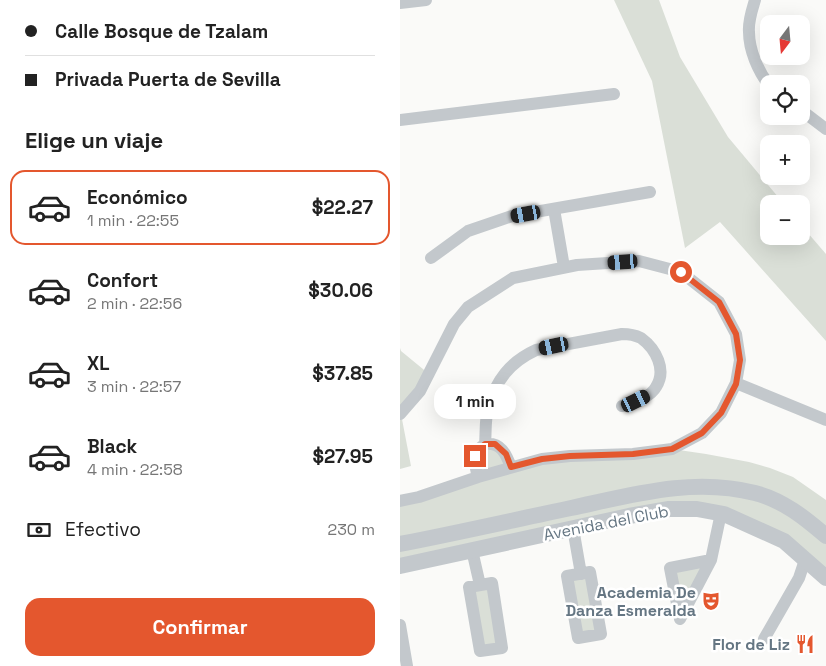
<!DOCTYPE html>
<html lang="es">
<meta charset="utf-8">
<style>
body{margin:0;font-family:"Space Grotesk",sans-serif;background:#f2f2f2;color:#222;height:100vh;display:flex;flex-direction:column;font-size:19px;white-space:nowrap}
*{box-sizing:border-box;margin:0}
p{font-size:16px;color:#767676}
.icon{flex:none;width:28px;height:28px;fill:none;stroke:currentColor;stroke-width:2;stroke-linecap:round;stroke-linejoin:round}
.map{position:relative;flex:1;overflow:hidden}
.details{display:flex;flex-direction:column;background:#fff;width:400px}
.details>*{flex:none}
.hud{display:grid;align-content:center;height:110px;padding:0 25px;background:#fff}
.needle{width:32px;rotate:196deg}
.controls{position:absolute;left:360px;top:15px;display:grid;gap:10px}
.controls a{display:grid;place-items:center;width:50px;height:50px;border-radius:10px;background:#fff;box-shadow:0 5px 20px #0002;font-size:25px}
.end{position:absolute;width:22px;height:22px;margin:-11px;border:6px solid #e4572e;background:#fff;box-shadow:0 0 0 2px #fff}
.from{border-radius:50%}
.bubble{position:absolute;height:35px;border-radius:15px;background:#fff;box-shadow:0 5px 20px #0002;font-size:16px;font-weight:700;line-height:35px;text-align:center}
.car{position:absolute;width:15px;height:30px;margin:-15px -8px;border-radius:6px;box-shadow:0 0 4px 1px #0007;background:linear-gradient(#222 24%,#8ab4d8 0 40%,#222 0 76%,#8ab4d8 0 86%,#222 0)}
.hud b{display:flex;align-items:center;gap:18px;height:48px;font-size:19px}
.hud b+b{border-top:1px solid #e0e0e0}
.hud i{width:12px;height:12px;background:#222}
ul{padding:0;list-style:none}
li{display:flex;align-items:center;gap:15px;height:75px;margin:0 10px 8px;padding:0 15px;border:2px solid transparent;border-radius:15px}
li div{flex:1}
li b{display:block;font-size:19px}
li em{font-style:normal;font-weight:700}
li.on{border-color:#e4572e}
li>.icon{width:45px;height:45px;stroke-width:1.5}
h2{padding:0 25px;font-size:22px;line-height:60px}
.pay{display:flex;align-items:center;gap:12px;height:55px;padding:0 25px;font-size:19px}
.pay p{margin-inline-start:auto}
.action{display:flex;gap:10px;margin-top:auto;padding:10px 25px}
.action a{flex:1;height:58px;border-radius:15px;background:#e4572e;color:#fff;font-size:20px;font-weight:700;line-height:58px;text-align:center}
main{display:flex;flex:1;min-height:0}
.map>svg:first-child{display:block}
.green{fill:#dadfd7}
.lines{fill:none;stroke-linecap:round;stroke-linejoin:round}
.minor{stroke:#c3c8cc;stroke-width:12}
.tertiary{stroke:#c3c8cc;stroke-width:16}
.route{stroke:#e4572e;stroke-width:6}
.labels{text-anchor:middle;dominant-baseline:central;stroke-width:5;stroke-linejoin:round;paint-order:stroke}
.street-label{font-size:16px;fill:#657683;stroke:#fff}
.poi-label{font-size:16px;font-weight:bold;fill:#657683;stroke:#fff;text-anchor:end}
</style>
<main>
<section class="details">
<div class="hud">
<b><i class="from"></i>Calle Bosque de Tzalam</b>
<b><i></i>Privada Puerta de Sevilla</b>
</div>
<h2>Elige un viaje</h2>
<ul>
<li class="on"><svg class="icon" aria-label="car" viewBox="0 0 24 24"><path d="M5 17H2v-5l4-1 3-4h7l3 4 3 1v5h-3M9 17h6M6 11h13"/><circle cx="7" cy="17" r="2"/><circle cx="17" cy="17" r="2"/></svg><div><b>Económico</b><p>1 min · 22:55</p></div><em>$22.27</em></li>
<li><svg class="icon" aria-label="car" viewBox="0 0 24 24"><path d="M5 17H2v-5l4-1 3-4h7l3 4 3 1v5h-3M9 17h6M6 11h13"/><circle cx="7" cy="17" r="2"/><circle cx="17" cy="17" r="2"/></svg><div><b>Confort</b><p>2 min · 22:56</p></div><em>$30.06</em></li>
<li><svg class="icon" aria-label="car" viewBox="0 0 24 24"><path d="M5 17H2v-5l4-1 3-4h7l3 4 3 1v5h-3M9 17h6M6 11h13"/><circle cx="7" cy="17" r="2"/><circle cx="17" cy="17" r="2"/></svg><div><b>XL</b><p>3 min · 22:57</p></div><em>$37.85</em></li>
<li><svg class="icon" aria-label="car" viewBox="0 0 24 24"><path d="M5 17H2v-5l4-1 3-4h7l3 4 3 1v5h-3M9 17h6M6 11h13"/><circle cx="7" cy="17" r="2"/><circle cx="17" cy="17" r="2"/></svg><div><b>Black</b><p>4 min · 22:58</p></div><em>$27.95</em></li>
</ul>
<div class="pay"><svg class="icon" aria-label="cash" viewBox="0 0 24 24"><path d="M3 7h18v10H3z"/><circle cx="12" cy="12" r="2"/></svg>Efectivo<p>230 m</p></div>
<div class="action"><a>Confirmar</a></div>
</section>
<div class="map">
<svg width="426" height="666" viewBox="0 0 426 666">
<rect width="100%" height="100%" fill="#fafaf8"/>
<!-- green -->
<path class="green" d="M 214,0 L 259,0 L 280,57 L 328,137 L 384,204 L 369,204 L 369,236 L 401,236 L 401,225 L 426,254 L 426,341 L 320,222 L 285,248 L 252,81 Z
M 0,348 L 1,351 L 29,374 L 1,414 L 11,466 L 0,469 Z
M 90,443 L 111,467 L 272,449 L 306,454 L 349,462 L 370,468 L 393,477 L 426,500 L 426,578 L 384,541 L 297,509 L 0,566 L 0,501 L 78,477 L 74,461 Z
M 311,560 L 280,619 L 270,568 Z
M 190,572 L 201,634 L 178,638 L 167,576 Z
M 92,583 L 102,648 L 80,651 L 69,587 Z"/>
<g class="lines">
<!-- minor -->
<path class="minor" d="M 355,0 C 352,10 348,21 349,32 C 349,50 358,71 369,85
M 0,3 L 26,0
M 401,110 L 426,129
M 0,120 L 214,94
M 154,209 L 164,267
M 31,258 L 68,231 L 112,216 L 250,192
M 336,383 L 426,420
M 0,414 L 20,391 L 54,324 L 68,307 L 113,278 L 177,265 L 239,261 L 281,272 L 319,302 L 336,334 L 340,360 L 336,383 L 321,413 L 302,433 L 272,449 L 233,454 L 170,456 L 142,459 L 78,477 L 19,497 L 0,501
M 85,444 C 86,433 85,419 88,408 C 96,380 110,362 136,350 L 222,334 C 229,334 235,335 241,338 C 256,349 267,370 256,387 C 250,398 233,402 222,406
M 78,477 C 74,463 72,453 85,444 C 101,442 106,454 111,467
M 173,528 L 181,574
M 72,550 L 80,585
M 190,572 L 201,634 L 178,638 L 167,576 Z
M 92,583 L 102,648 L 80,651 L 69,587 Z
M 280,619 L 311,560 L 321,513
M 280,619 L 270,568 L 311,560
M 0,625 L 7,666
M 364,639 L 399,578 L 405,560"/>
<!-- tertiary -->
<path class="tertiary" d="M 0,544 C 57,533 114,520 171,508 C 232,495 293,477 355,493 C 383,500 405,518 426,536
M 0,566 L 229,516 L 269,509 L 297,509 L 324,514 L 384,541 L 426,578"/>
</g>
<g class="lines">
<!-- route -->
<path class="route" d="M 75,456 L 78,450 L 85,444 L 95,444 L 106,454 L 111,467 L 142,459 L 170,456 L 233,454 L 272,449 L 302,433 L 321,413 L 336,384 L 340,360 L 336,334 L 319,302 L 281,272"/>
</g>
<!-- icons -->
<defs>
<g id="theatre-bare" transform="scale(1.5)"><path d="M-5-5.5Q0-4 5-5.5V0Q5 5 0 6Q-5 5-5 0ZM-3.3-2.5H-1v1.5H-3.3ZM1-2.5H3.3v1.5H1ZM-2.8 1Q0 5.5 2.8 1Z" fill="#e4572e" stroke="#fff" stroke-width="2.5" paint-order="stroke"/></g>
<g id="restaurant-bare" transform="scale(1.5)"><path d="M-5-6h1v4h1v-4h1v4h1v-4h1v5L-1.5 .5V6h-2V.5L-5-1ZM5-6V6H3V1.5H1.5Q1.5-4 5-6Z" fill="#e4572e" stroke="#fff" stroke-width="2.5" paint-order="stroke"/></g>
</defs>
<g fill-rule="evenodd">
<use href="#theatre-bare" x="311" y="601"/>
<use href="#restaurant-bare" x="405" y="644"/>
</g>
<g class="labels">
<!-- street labels -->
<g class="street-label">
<text transform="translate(206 523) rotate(-11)">Avenida del Club</text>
</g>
<!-- poi labels -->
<g class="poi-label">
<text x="296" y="592">Academia De<tspan x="296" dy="18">Danza Esmeralda</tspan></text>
<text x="390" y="644">Flor de Liz</text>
</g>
</g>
</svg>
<div class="controls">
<a><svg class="needle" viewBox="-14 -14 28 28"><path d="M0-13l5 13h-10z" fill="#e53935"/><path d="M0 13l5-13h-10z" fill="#767676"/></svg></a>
<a><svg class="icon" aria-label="locate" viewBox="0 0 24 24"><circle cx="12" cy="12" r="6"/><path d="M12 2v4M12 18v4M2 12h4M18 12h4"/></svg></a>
<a>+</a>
<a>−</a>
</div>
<i class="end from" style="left:281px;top:272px"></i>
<i class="end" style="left:75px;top:456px"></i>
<div class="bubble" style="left:34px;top:384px;width:82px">1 min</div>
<i class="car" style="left:126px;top:214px;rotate:260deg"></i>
<i class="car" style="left:223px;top:262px;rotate:266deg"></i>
<i class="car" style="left:154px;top:346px;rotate:258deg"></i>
<i class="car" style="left:236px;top:401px;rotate:64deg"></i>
</div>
</main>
